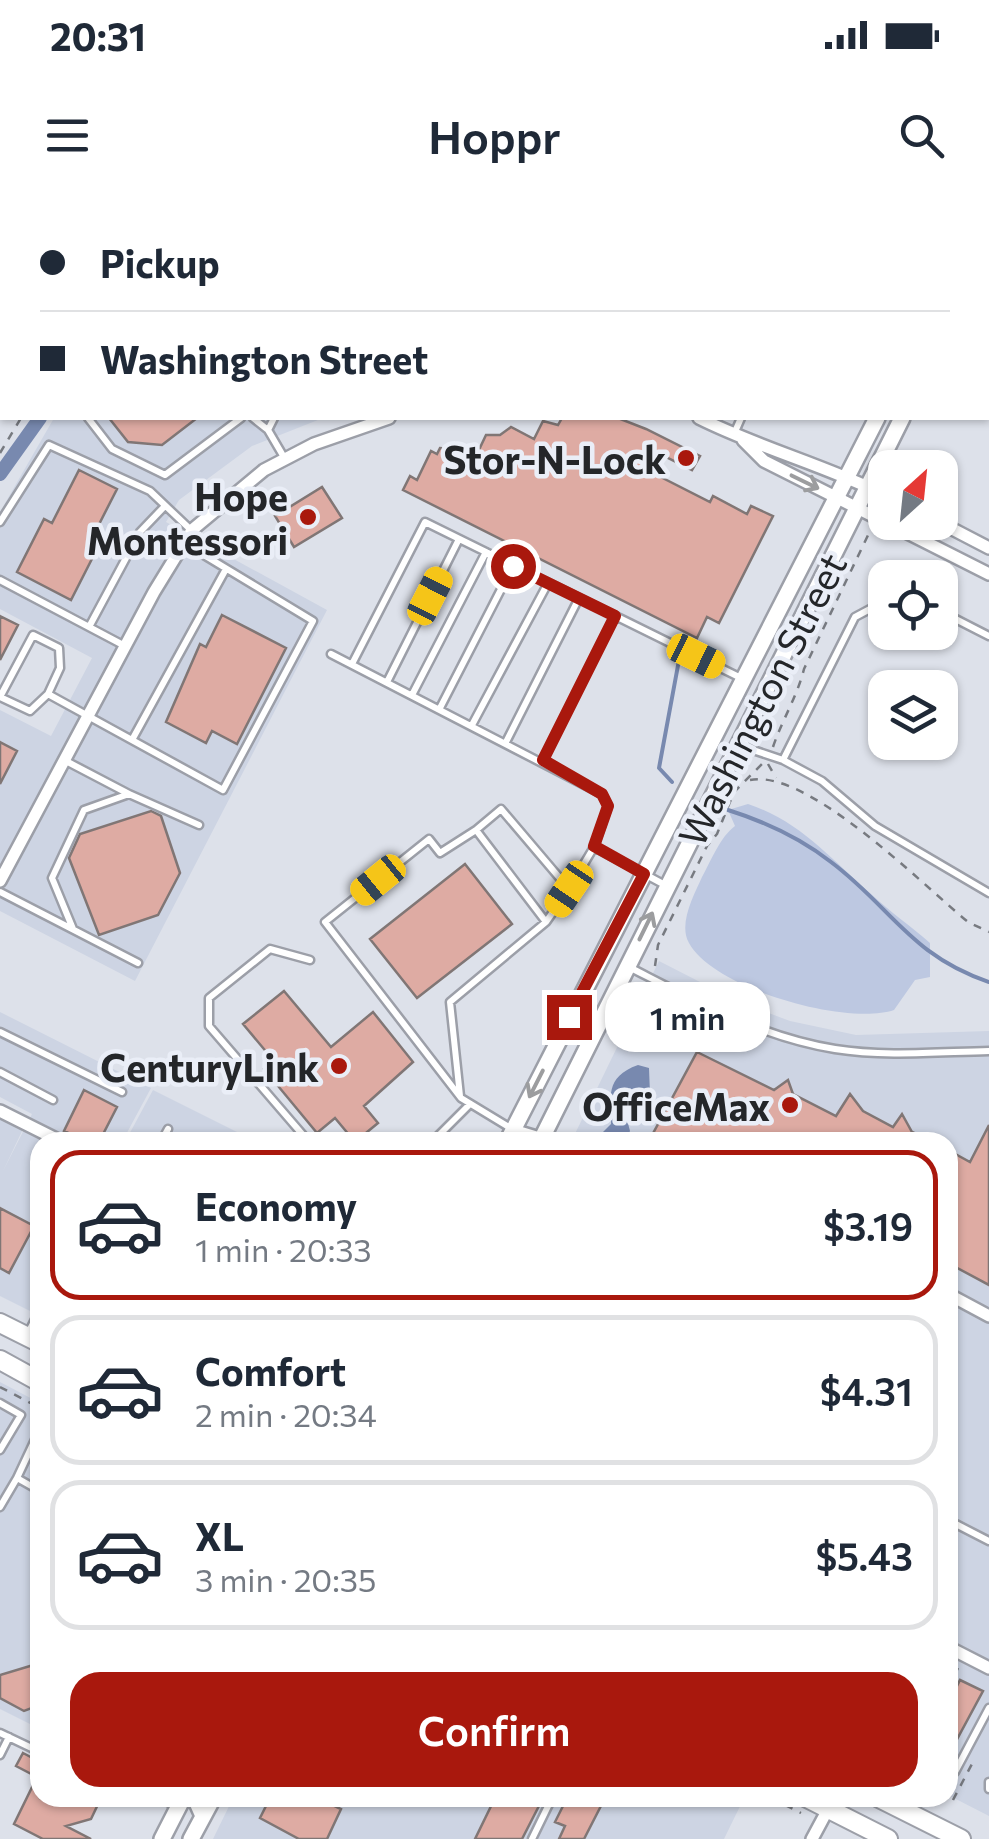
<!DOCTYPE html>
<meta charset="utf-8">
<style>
body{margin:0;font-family:Commissioner,sans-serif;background:#f2f2f3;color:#1f2937;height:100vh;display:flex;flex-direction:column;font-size:38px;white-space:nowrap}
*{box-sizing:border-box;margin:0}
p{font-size:32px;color:#747a83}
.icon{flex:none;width:55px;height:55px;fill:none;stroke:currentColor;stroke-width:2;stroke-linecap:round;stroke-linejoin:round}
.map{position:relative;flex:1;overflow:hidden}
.details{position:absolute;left:30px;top:932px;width:928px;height:675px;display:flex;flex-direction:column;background:#fff;border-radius:30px;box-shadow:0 2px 8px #0004}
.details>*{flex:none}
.hud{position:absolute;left:0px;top:0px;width:990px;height:220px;box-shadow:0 2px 8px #0004;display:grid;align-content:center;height:220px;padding:0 40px;background:#fff}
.needle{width:65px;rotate:27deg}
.fabs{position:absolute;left:868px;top:250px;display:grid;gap:20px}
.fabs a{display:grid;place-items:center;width:90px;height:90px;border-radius:20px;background:#fff;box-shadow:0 2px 8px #0004;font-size:50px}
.end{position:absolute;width:45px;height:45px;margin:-22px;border:12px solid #a9180d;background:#fff;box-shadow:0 0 0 5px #fff}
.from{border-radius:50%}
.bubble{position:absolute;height:70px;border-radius:30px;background:#fff;box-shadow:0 2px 8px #0004;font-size:32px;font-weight:600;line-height:70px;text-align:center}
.car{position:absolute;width:30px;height:60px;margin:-30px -15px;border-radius:12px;box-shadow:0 0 8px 2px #0007;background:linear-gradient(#f5c518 24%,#345 0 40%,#f5c518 0 76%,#345 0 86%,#f5c518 0)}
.hud b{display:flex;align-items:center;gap:35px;height:95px;font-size:38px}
.hud b+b{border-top:2px solid #e0e1e3}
.hud i{width:25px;height:25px;background:#1f2937}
ul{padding:18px 0 0;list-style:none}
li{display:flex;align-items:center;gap:30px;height:150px;margin:0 20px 15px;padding:0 20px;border:5px solid #e0e1e3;border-radius:30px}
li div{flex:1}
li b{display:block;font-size:38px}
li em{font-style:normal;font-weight:600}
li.on{border-color:#a9180d}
li>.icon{width:90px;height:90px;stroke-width:1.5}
.primary-button{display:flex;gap:20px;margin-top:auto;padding:20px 40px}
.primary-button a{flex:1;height:115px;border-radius:30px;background:#a9180d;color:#fff;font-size:40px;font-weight:600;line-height:115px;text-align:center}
.status{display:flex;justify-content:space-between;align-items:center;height:70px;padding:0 50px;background:#fff;direction:ltr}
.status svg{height:28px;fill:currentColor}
header{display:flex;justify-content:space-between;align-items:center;height:130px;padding:0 40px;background:#fff;font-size:45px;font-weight:600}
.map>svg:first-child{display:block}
.built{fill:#cdd4e3}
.green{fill:#bdc8e1}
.water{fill:#7889af}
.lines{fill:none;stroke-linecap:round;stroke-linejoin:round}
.stream{stroke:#7889af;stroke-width:4}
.canal{stroke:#7889af;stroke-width:14}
.building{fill:#deaba3;stroke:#807675;stroke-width:2.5}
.lane-casing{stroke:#9c9fa8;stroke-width:11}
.street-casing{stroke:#9c9fa8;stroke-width:16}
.secondary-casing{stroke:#9c9fa8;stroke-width:20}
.primary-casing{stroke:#9c9fa8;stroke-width:22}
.path{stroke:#777a80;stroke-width:2.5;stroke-dasharray:8 8;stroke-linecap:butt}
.lane{stroke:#fff;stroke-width:6}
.street{stroke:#fff;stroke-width:11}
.secondary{stroke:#fff;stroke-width:15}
.primary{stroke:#fff;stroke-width:18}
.oneway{stroke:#9c9d9f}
.route{stroke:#a9180d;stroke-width:12}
.poi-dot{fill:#a9180d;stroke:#eaeef7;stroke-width:4}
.labels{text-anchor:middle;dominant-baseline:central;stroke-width:9;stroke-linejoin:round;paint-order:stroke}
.poi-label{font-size:38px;font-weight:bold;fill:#242629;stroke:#eaeef7;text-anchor:end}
.street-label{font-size:38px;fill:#242629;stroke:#eaeef7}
</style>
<div class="status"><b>20:31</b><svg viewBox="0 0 49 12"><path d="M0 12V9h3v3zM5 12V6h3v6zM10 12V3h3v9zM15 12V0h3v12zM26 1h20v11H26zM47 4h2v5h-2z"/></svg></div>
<header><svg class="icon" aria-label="menu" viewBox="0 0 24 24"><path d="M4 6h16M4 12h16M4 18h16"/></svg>Hoppr<svg class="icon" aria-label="search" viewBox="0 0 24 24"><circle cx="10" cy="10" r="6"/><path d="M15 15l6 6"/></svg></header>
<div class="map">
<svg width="989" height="1639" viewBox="0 0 989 1639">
<rect width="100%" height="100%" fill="#dde1ea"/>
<!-- built -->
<path class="built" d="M 54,218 L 323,218 L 252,246 L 179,300 L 166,322 L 327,410 L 135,781 L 0,711 L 0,510 L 51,536 L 92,458 L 0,409 L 0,312 Z
M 659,761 L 739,802 L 790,821 L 856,835 L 989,831 L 989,1616 L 948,1595 L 948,942 L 571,942 Z
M 0,812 L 151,888 L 122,942 L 40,942 L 40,1116 L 0,1096 L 0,915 L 24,927 L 3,971 L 32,914 L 0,897 Z
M 153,890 L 257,942 L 125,942 Z
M 0,1182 L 40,1203 L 40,1529 L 0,1509 Z
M 233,1598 L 744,1598 L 724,1639 L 213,1639 Z"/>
<!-- green -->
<path class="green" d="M 748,604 C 800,621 831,659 871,694 C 890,712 911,726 930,743 L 930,777 L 915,780 L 894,810 C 847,826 714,789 689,743 C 678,724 694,695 702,677 C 711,661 720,637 735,626 L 728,610 Z"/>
<!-- water -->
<path class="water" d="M 638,865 L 649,868 L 650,894 L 624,908 L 630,931 L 625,942 L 608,942 L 603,932 L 611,924 C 611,898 604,877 638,865 Z"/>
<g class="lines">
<!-- stream -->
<path class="stream" d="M 672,582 L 659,568 L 679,460
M 728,610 C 766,622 799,637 831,662 C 891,707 911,756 989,782"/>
<!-- canal -->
<path class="canal" d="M 713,0 L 724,2
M 505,2 L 511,0
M 0,274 L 40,218"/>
</g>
<!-- building -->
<path class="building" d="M 109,218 L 197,218 L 162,245 L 128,242 Z
M 562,218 L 618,218 L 646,229 L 700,256 L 692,270 L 656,252 L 647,270 L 710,302 L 713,296 L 747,314 L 751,306 L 773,316 L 719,423 L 707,417 L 697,438 L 403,290 L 410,276 L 417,280 L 431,251 L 437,254 L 440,248 L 454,249 L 456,243 L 477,254 L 486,235 L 500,235 L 511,227 L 534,239 L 543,221 L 558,225 Z
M 79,270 L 117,289 L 90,342 L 98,347 L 71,400 L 17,372 L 44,319 L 52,323 Z
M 322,287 L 342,318 L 294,347 L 275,316 Z
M 222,415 L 286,448 L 237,544 L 212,531 L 206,543 L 166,522 L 200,444 L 206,447 Z
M 0,416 L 18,425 L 0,460 Z
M 0,542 L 17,551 L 0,584 Z
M 151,611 L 161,616 L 180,673 L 158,715 L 99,735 L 69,658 L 80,634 Z
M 465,664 L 512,724 L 417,798 L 370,739 Z
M 284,791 L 331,847 L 373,812 L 413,862 L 364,906 L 378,923 L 355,942 L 335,918 L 317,933 L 264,869 L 274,861 L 243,824 Z
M 697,852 L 774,890 L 788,880 L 793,894 L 836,916 L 850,894 L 863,911 L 893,927 L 902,914 L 912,932 L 933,942 L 656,942 L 650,939 Z
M 84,890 L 117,907 L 99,942 L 87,942 L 64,931 Z
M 989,925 L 989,1085 L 948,1063 L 948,950 L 970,962 Z
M 0,1008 L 34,1026 L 9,1073 L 0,1068 Z
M 40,1463 L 40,1505 L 24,1511 L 0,1498 L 0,1475 Z
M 960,1480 L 983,1491 L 955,1543 L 948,1539 L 948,1504 Z
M 23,1553 L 40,1562 L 40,1598 L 101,1598 L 91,1619 L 66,1626 L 91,1639 L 43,1639 L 14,1624 L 37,1577 L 16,1566 Z
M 270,1598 L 318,1598 L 341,1609 L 327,1639 L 299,1639 L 260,1618 Z
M 495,1598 L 543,1598 L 522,1639 L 475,1639 Z
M 567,1598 L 605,1598 L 584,1639 L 559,1639 L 565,1626 L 555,1622 Z"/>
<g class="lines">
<!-- lane casing -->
<g class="lane-casing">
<path id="lane" d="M 588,2 L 595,2
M 88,218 L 112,249 L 165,275 L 241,218
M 253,218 L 268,230
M 274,218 L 268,230 L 285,259
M 734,234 L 741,218
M 0,322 L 49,245 L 150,291 L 191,330
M 0,380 L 125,446
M 940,411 L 989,436
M 89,427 L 140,332 L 163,308
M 331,454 L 602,594 L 608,606 L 594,647
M 352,464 L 425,322 L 743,479
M 387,482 L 459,339
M 48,494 L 30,511 L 0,497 L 33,435 L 59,448 L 60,468 L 48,494 L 223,590 L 313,421 L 184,343
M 412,495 L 486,352
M 440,508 L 513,366
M 472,525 L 548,383
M 132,540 L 226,369
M 506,542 L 579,398
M 738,545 L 783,560 L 822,581 L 875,626 L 989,693
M 64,560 L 129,594 L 84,610 L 52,678 L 73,729
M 543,560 L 615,416
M 783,560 L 855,417 L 885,401
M 129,594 L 199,625
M 476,630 L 501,609 L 569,689 L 546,722 L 476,630 L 440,653 L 429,639 L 325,722 L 461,898 L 512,929
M 569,689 L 594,647 L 665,685
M 0,692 L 138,763
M 627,766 C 694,800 760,837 835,849 C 885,857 939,852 989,851
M 0,832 L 122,892
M 0,872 L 53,900
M 460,896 L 450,802 L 546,722
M 161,942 L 168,929
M 309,942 L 209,826 L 209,798 L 270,749 L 310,760
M 432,942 L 469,905
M 0,1203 L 21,1215 L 0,1250
M 17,1278 L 40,1229
M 0,1307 L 17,1278 L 40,1291
M 40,1307 L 40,1308
M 948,1320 L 989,1341
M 0,1533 L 40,1552
M 0,1555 L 9,1537
M 948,1574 L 955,1572 L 989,1508
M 989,1582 L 989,1589
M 160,1598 L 176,1606
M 532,1639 L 552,1598"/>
</g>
<!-- street casing -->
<g class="street-casing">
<path id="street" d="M 0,7 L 2,9
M 0,161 L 2,156
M 699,218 C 759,248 824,265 885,295
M 743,240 L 764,261 L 885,322
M 886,322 L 989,374
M 939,322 L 989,348
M 0,681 L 154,392 L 192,330 L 264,270 L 314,244 L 389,218
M 0,911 L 62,942
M 513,930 L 553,942
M 948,1094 L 989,1116
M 29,1137 L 40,1115
M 948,1447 L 989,1468
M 812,1639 L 834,1598"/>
</g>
<!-- secondary casing -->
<g class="secondary-casing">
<path id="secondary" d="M 987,2 L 988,0
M 988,48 L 989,45
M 507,942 L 877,218
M 540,942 L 902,218
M 195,1598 L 203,1616
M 162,1639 L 183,1598
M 191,1639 L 213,1598"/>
</g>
<!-- primary casing -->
<g class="primary-casing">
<path id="primary" d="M 0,1123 L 40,1143
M 0,1160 L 40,1182
M 807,1598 L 888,1639
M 879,1598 L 961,1639"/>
</g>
<!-- path -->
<path class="path" d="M 770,0 L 780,2
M 443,2 L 452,0
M 962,2 L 963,0
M 0,253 L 21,218
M 773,547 C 782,520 797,497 804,469 L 870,331
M 768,564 L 776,578
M 750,580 C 807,568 923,685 968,722 L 989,732
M 655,766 L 658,745 L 707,646 L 717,634 L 734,592 L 762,564
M 0,1187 L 40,1208
M 948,1488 L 958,1468
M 771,1598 L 801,1613
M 953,1600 L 973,1562"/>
<!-- lane -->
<use href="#lane" class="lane"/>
<!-- street -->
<use href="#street" class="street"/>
<!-- secondary -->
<use href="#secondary" class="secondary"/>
<!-- primary -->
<use href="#primary" class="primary"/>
</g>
<!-- one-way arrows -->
<defs><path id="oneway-shaft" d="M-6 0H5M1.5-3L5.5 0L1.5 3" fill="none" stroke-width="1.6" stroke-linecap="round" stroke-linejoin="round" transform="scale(2.5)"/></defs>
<g class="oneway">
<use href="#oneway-shaft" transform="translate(805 282) rotate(26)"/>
<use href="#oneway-shaft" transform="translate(646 726) rotate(-64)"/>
<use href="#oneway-shaft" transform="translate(536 884) rotate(117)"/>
</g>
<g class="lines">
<!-- route -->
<path class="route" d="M 513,366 L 615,416 L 543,560 L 602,594 L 608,606 L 594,646 L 644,674 L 569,817"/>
</g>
<!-- markers -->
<g class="poi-dot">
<circle cx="686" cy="258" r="10"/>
<circle cx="308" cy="317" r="10"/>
<circle cx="339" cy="866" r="10"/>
<circle cx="790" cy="905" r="10"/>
</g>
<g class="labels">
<!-- poi labels -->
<g class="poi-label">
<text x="666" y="258">Stor-N-Lock</text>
<text x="288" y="295">Hope<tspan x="288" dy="44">Montessori</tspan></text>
<text x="319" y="866">CenturyLink</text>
<text x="770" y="905">OfficeMax</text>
</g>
<!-- street labels -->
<g class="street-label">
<text transform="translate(761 499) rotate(-63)">Washington Street</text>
</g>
</g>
</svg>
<div class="fabs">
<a><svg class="needle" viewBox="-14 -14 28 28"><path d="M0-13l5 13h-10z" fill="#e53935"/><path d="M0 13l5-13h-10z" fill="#747a83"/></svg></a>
<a><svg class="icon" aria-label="locate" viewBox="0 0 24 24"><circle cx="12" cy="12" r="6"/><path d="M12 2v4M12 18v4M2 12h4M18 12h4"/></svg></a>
<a><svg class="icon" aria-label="layers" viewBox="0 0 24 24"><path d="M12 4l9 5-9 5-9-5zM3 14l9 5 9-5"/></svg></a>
</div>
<i class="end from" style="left:513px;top:366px"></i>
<i class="end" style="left:569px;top:817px"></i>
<div class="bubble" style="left:605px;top:782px;width:165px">1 min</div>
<i class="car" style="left:430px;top:396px;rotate:27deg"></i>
<i class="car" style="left:696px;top:456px;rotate:116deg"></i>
<i class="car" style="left:378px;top:680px;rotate:231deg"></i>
<i class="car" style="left:569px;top:689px;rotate:214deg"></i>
<div class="hud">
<b><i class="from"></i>Pickup</b>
<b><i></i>Washington Street</b>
</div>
<section class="details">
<ul>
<li class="on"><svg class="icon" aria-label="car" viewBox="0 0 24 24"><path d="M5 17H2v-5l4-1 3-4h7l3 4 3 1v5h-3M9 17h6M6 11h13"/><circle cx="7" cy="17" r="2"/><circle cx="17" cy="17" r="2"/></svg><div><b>Economy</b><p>1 min · 20:33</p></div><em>$3.19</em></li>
<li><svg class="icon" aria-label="car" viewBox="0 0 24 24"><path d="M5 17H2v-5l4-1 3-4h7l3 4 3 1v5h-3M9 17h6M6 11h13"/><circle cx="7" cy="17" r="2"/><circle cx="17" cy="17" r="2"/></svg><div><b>Comfort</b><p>2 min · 20:34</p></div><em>$4.31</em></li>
<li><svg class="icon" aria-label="car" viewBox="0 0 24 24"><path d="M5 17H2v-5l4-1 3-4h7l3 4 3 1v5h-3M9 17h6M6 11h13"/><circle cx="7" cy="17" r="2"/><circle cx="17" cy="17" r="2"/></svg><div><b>XL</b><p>3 min · 20:35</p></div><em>$5.43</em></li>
</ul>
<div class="primary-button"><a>Confirm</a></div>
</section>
</div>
